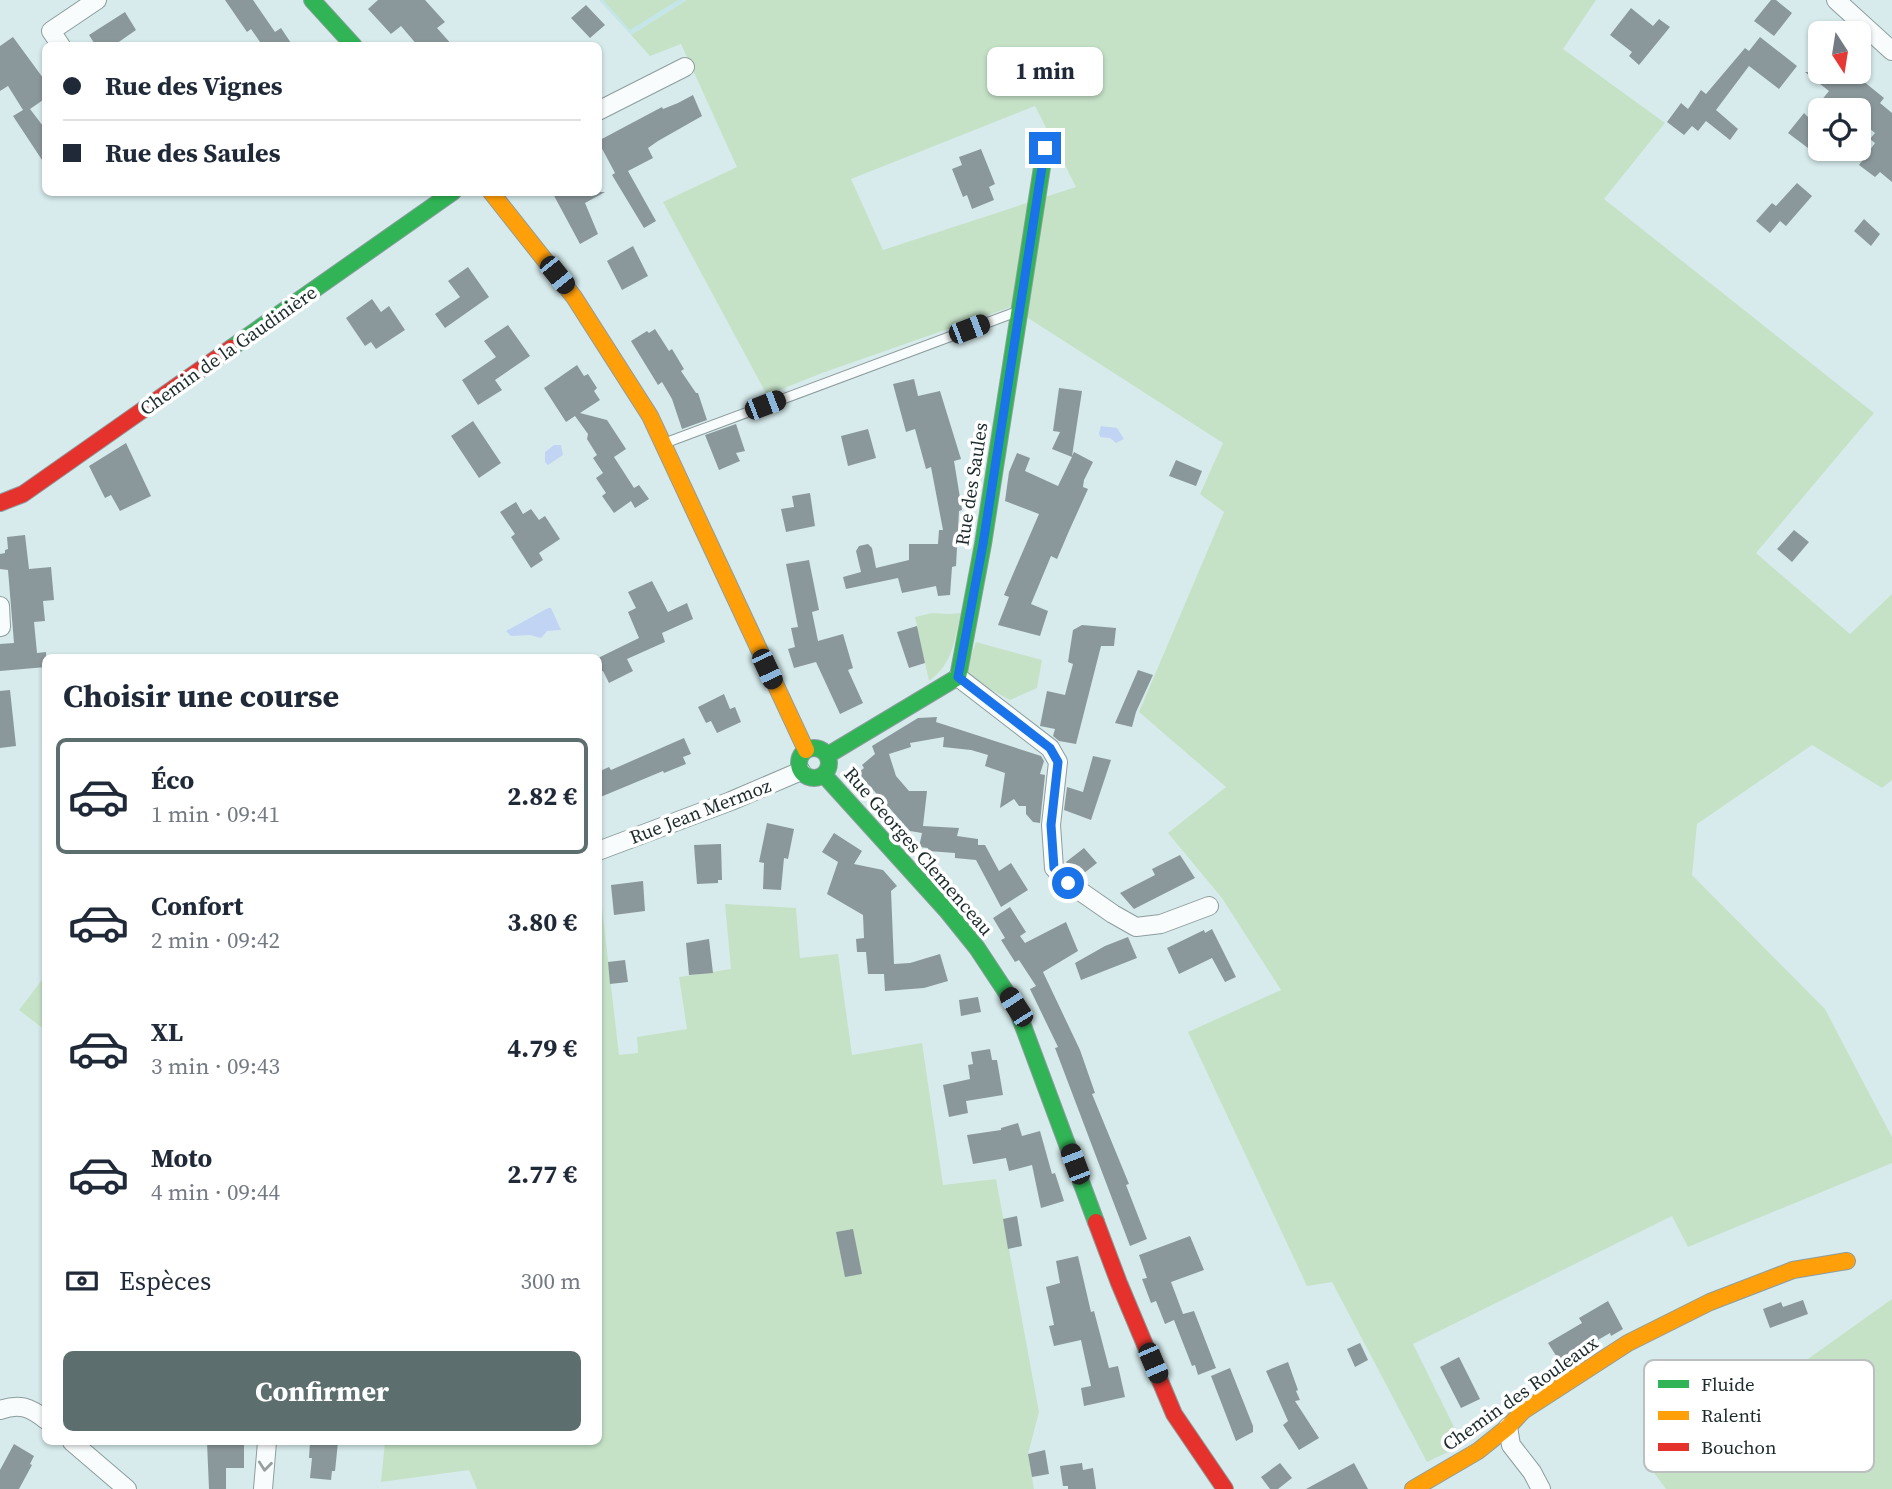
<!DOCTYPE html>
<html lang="fr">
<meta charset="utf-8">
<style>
body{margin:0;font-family:"Source Serif 4",serif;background:#f6f6f7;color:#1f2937;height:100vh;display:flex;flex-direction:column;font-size:26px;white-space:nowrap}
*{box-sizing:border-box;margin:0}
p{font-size:23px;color:#747a83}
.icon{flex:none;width:38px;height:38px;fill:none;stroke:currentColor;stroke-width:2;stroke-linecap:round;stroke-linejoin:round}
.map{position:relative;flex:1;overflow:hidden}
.drawer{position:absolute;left:42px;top:654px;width:560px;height:791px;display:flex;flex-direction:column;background:#fff;border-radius:10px;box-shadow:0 2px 5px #0004}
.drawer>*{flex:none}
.banner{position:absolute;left:42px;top:42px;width:560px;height:154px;border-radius:10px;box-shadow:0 2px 5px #0004;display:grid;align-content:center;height:154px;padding:0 21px;background:#fff}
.needle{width:46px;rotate:168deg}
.controls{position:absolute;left:1808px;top:21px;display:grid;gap:14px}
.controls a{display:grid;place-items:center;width:63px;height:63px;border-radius:10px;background:#fff;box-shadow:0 2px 5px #0004;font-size:35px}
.end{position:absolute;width:32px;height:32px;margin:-16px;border:9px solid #1a73e8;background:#fff;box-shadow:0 0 0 4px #fff}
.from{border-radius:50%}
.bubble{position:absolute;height:49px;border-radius:10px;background:#fff;box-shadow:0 2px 5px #0004;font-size:23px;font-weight:700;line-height:49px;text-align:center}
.car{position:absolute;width:21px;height:42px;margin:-21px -10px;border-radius:9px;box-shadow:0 0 5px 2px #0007;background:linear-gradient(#222 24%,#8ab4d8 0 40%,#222 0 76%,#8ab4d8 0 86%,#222 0)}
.banner b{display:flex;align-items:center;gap:24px;height:66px;font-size:26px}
.banner b+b{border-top:2px solid #e0e1e3}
.banner i{width:18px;height:18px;background:#1f2937}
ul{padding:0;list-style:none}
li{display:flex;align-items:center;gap:21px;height:116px;margin:0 14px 10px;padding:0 7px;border:4px solid transparent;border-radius:10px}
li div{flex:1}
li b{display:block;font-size:26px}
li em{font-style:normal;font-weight:700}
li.active{border-color:#5d6e6f}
li>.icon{width:63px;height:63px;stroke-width:1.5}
h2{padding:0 21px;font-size:32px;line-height:84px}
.pay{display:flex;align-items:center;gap:18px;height:77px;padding:0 21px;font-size:26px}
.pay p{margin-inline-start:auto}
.primary-button{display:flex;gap:14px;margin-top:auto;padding:14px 21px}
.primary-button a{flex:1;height:80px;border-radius:10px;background:#5d6e6f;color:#fff;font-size:28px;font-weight:700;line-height:80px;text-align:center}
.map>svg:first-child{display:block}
.built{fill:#c5e6e9}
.green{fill:#c5e2c7;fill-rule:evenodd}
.water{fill:#c1d4f4}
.building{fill:#8b989b}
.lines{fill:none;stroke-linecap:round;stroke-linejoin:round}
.lane-casing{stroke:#8d9d9e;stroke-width:11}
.street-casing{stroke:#8d9d9e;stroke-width:20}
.fast-casing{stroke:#8d9d9e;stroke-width:18}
.slow-casing{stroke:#8d9d9e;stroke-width:18}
.jam-casing{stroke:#8d9d9e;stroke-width:18}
.lane{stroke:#f9fcfc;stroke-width:9}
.street{stroke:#f9fcfc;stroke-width:18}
.fast{stroke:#30b455;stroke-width:16}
.slow{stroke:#ff9f0a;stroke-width:16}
.jam{stroke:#e5322d;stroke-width:16}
.oneway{stroke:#969e9e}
.route{stroke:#1a73e8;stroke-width:9}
.labels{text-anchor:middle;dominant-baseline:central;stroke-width:7;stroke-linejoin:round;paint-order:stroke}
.street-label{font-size:19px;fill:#1c2a2b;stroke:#fff}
.key{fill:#fff;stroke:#bbbfbf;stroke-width:2}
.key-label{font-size:19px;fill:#1c2a2b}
</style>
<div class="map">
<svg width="1892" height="1489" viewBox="0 0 1892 1489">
<rect width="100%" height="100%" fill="#d7ebec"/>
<!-- built -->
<path class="built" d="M 599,0 L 687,0 L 631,35 Z"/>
<!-- green -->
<path class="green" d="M 603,0 L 678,0 L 630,30 Z
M 687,0 L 1596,0 L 1563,49 L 1665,123 L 1604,199 L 1874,413 L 1756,553 L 1850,634 L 1892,594 L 1892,780 L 1882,788 L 1812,745 L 1697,824 L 1692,875 L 1825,1009 L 1892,1137 L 1892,1163 L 1688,1247 L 1672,1216 L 1413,1344 L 1463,1445 L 1427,1462 L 1332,1282 L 1307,1286 L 1188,1032 L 1281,990 L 1222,898 L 1168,833 L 1226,787 L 1139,712 L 1224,512 L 1200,494 L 1223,443 L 1011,307 L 822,373 L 767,395 L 663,202 L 737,167 L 681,44 L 650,56 L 631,35 ZM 1035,106 L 1076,187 L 883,250 L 851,179 Z
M 932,613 L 950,614 L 961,613 C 954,640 954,663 929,681 L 915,617 Z
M 976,642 L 1042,660 L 1037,688 L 1010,700 L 964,675 Z
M 599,882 L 619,1055 L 638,1053 L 637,1037 L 687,1029 L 679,977 L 731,969 L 725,904 L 796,908 L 800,958 L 838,954 L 852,1055 L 922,1043 L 943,1185 L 996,1179 L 1039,1412 L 1028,1454 L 1034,1489 L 477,1489 L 469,1470 L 381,1482 L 385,1442 L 598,1442 Z
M 45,976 L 45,1030 L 19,1010 Z
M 1892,1299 L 1892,1489 L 1666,1489 L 1652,1470 Z"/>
<!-- water -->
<path class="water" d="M 1101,426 L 1117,428 L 1124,439 L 1116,443 L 1110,438 L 1100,437 L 1099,433 Z
M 554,445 L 561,445 L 563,455 L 548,465 L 545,462 L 545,452 Z
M 548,608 L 551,608 L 561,630 L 547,631 L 541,638 L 530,635 L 511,636 L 506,631 Z"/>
<!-- building -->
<path class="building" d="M 225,0 L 253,0 L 275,32 L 281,28 L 293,46 L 255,46 L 260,42 L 251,29 L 247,32 Z
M 378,0 L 425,0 L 445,22 L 437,28 L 453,46 L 418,46 L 401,26 L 391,34 L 368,9 Z
M 1771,0 L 1776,0 L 1792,13 L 1774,36 L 1754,21 Z
M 586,5 L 605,25 L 590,38 L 571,18 Z
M 1631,8 L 1653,26 L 1659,19 L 1670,27 L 1639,65 L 1629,56 L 1632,52 L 1610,35 Z
M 125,12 L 136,30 L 113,46 L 96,46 L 89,35 Z
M 13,37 L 46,82 L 46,98 L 30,109 L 46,130 L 46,166 L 13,116 L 23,110 L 8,86 L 0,91 L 0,46 Z
M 1760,37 L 1797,66 L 1779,89 L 1749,66 L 1716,110 L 1738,129 L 1730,140 L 1706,121 L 1698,131 L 1692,126 L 1684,135 L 1667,122 L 1681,103 L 1688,109 L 1701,90 L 1706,94 L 1745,48 L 1749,51 Z
M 1805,72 L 1852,72 L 1884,98 L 1880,103 L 1892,113 L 1892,182 L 1880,172 L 1875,177 L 1859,165 L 1875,143 L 1870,139 L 1875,133 L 1858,119 L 1858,110 L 1820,110 L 1820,133 L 1808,148 L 1788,133 L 1804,113 L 1808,117 L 1829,91 Z
M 693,95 L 702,116 L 658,141 L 648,148 L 653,158 L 628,171 L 656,221 L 644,228 L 612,175 L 615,173 L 598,141 L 662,107 L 663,109 L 678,103 Z
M 981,149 L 995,184 L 989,187 L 994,200 L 972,209 L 967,195 L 963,197 L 952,169 L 962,165 L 959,157 Z
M 1797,183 L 1812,196 L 1786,226 L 1780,221 L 1770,233 L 1756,221 L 1772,203 L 1776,206 Z
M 552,192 L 605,192 L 585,203 L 598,234 L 580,244 Z
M 1864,219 L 1880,234 L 1871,246 L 1854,231 Z
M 633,246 L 648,276 L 622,290 L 607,261 Z
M 468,267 L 489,297 L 445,328 L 435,314 L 460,297 L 448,281 Z
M 372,299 L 381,312 L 389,306 L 405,330 L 376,349 L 371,342 L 365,346 L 346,318 Z
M 508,325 L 530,356 L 495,380 L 502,390 L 478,405 L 462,380 L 496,357 L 484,341 Z
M 655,329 L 669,351 L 672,349 L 684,369 L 681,371 L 696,393 L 698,393 L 707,420 L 682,429 L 672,399 L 662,382 L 658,385 L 631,341 L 647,331 L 649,333 Z
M 577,365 L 584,376 L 588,374 L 597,388 L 594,391 L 600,400 L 580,413 L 607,420 L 626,449 L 614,457 L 634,488 L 639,485 L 649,499 L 635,508 L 631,501 L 614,513 L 602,496 L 606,493 L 596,478 L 603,473 L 593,458 L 597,455 L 587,439 L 588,434 L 575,416 L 566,422 L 544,388 Z
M 914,379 L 918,396 L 940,391 L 961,459 L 954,461 L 962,510 L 959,511 L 956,566 L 952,567 L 950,595 L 938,596 L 936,586 L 902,593 L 898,578 L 846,589 L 843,577 L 861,572 L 856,551 L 859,546 L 868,544 L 872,548 L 876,568 L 909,560 L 909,544 L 938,544 L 939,530 L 943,530 L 931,467 L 926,469 L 915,429 L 906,432 L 893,384 Z
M 1059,388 L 1082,391 L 1072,456 L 1074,452 L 1093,462 L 1084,480 L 1083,487 L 1088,489 L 1069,531 L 1057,559 L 1051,556 L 1031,604 L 1048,611 L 1040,636 L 998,625 L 1009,597 L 1004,595 L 1039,514 L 1005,501 L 1009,472 L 1017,453 L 1030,458 L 1025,471 L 1058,486 L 1072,457 L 1052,449 L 1060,432 L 1053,431 Z
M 473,421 L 501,463 L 479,478 L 451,436 Z
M 736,424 L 745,451 L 736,453 L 740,461 L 719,470 L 705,435 Z
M 868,429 L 876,458 L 848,466 L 841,436 Z
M 126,443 L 151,496 L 120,511 L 111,495 L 105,498 L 89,466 Z
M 1176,460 L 1202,471 L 1196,486 L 1169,476 Z
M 810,493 L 815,526 L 786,532 L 781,509 L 794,507 L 792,496 Z
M 516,502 L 523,514 L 531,509 L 539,520 L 545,516 L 560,539 L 539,553 L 543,560 L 531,568 L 511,537 L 515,534 L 500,512 Z
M 1794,530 L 1809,542 L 1792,562 L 1777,549 Z
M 25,535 L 29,569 L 51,567 L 54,600 L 43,601 L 45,621 L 34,622 L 37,653 L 46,652 L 46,667 L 0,671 L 0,644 L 14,643 L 8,570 L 0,569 L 0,554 L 5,553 L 5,550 L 8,549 L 7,537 Z
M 809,560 L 819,610 L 812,612 L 818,641 L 843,634 L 853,668 L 848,670 L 863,703 L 840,714 L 816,662 L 794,668 L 788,649 L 795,647 L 791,628 L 798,627 L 786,564 Z
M 652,581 L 668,612 L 687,603 L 693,619 L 662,633 L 665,642 L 627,659 L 633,671 L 609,683 L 603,671 L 598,673 L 598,658 L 639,638 L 628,612 L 636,608 L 628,592 Z
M 1082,625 L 1116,628 L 1114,646 L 1101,646 L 1076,744 L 1059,741 L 1053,736 L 1055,729 L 1040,726 L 1047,691 L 1065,695 L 1073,664 L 1068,662 L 1073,630 Z
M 917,626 L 925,663 L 909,668 L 897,632 Z
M 1138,670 L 1153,675 L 1136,712 L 1132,727 L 1115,723 Z
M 10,690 L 16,746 L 0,748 L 0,691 Z
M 724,694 L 730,709 L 735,707 L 741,722 L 717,733 L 711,721 L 706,723 L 698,707 Z
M 937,717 L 936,722 L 1041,756 L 1044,761 L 1040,774 L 1045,775 L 1040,823 L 1033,822 L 1026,814 L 1026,806 L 1019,806 L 1014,799 L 1000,808 L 1005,773 L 985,766 L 988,755 L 971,750 L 943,747 L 944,737 L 910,743 L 911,747 L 889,754 L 896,776 L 909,791 L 927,791 L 923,826 L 959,828 L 957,836 L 978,839 L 978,845 L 985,845 L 999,871 L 1011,863 L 1028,890 L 1001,907 L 976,860 L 955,858 L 955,853 L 928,851 L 928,848 L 919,847 L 922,833 L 910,831 L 858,773 L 864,768 L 862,765 L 875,754 L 872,746 L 918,718 Z
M 684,738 L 691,754 L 683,757 L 686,764 L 664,773 L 663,771 L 598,798 L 598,772 L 609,767 L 611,770 Z
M 1093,756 L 1111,760 L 1091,820 L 1064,810 L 1067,787 L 1083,792 Z
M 767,823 L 794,829 L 788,859 L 784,858 L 781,890 L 763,889 L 764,863 L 759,862 Z
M 834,833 L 862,851 L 854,864 L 883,870 L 897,886 L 891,891 L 894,964 L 910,963 L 940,954 L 948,981 L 924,988 L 885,991 L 884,974 L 868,974 L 866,952 L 857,952 L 856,939 L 864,938 L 863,915 L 827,894 L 838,862 L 822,852 Z
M 721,844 L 722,880 L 718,880 L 718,883 L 697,884 L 694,845 Z
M 1084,848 L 1097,863 L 1079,877 L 1066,862 Z
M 1180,855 L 1195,878 L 1134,909 L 1120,893 L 1155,875 L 1152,869 Z
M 643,881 L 645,911 L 614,915 L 611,885 Z
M 1010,907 L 1026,932 L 1020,936 L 1025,943 L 1066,922 L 1078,951 L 1043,972 L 1080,1050 L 1095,1093 L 1092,1094 L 1129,1184 L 1126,1185 L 1147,1239 L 1130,1246 L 1055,1048 L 1058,1047 L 1030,989 L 1036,986 L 1019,960 L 1015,962 L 1001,940 L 1005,938 L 993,918 Z
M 1212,929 L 1236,977 L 1225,982 L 1212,958 L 1179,974 L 1167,948 L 1204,930 L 1205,933 Z
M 1128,937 L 1137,958 L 1081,980 L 1075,963 L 1105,946 Z
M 709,939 L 713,973 L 689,975 L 686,943 Z
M 625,960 L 628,982 L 610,984 L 608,962 Z
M 978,997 L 981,1012 L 961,1016 L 959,1000 Z
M 990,1049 L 992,1060 L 997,1060 L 1003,1095 L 966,1101 L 968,1113 L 949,1117 L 943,1085 L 970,1079 L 968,1065 L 973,1064 L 971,1052 Z
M 1018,1123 L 1022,1136 L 1040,1131 L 1052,1174 L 1055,1173 L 1064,1201 L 1041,1208 L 1032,1165 L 1009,1171 L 1006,1158 L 973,1164 L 967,1135 L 1001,1130 L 1001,1128 Z
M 1017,1216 L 1022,1246 L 1008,1249 L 1003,1219 Z
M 853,1229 L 862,1274 L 845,1277 L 836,1232 Z
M 1190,1236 L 1204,1270 L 1171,1282 L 1183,1314 L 1194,1311 L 1216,1368 L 1198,1375 L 1195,1365 L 1192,1366 L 1174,1320 L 1165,1324 L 1156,1301 L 1151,1303 L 1142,1279 L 1147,1278 L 1139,1255 Z
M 1078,1256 L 1091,1312 L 1094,1311 L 1109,1368 L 1118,1366 L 1125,1397 L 1084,1406 L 1081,1388 L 1091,1386 L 1081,1340 L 1054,1346 L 1049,1326 L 1054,1325 L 1046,1287 L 1060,1283 L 1056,1261 Z
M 1803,1300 L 1808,1314 L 1770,1328 L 1763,1309 L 1781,1302 L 1783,1307 Z
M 1608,1301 L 1623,1329 L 1611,1336 L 1610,1333 L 1560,1362 L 1548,1343 L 1582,1323 L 1579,1318 Z
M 1360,1343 L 1368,1360 L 1355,1367 L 1347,1349 Z
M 1459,1357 L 1480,1399 L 1461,1408 L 1440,1367 Z
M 1288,1362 L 1298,1390 L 1296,1391 L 1300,1400 L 1295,1401 L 1319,1438 L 1299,1450 L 1283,1425 L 1288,1421 L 1266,1371 Z
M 1230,1368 L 1253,1426 L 1253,1432 L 1236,1441 L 1211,1376 Z
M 207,1442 L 244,1442 L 244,1468 L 226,1468 L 226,1489 L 209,1489 Z
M 310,1442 L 338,1442 L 335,1471 L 332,1471 L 331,1480 L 310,1478 L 312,1458 L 309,1458 Z
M 14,1444 L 34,1456 L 30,1464 L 32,1465 L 19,1489 L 0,1489 L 0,1470 Z
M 1045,1450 L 1049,1474 L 1032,1477 L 1028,1454 Z
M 1082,1463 L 1083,1470 L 1093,1468 L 1096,1489 L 1068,1489 L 1068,1486 L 1063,1486 L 1060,1466 Z
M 1280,1463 L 1292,1478 L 1278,1489 L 1270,1489 L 1261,1477 Z
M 1354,1463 L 1368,1489 L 1306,1489 Z"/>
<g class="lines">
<!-- lane casing -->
<g class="lane-casing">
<path id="lane" d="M 665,443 L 1016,312"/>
</g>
<!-- street casing -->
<g class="street-casing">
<path id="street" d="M 1836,0 L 1892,51
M 61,46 L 51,31 L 97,0
M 598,111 L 685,67
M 0,606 L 1,627
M 958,677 L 1050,748 L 1058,762 L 1051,825 L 1054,868 L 1067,882 L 1113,914 L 1136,927 L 1161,924 L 1209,906
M 598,851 L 731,801 L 801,771
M 0,1410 C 19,1403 30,1407 46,1420
M 1508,1427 L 1511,1445 L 1532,1472 L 1541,1489
M 72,1442 L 127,1489
M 263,1489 L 267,1442"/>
</g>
<!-- fast casing -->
<g class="fast-casing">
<path id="fast" d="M 312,0 L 354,46
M 231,348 L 453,192
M799 763a15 15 0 1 1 30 0a15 15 0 1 1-30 0Z
M 828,755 L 958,677 L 983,544 L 1045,148
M 824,775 L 948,912 L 977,948 L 1016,1007 L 1096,1222"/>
</g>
<!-- slow casing -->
<g class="slow-casing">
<path id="slow" d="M 491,192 L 574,297 L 650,416 L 806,750
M 1413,1489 L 1478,1451 L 1508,1427 L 1523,1411 L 1628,1343 L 1710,1302 L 1793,1270 L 1847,1261"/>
</g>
<!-- jam casing -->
<g class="jam-casing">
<path id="jam" d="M 0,503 L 23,494 L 231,348
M 1096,1222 L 1119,1283 L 1174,1414 L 1225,1489"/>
</g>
<!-- lane -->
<use href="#lane" class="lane"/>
<!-- street -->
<use href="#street" class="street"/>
<!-- fast -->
<use href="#fast" class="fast"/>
<!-- slow -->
<use href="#slow" class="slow"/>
<!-- jam -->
<use href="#jam" class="jam"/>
</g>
<!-- one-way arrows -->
<defs><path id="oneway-chevron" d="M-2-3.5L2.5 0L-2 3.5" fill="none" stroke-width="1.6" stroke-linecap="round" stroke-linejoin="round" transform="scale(1.75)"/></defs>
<use class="oneway" href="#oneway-chevron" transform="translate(265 1466) rotate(96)"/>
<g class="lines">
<!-- route -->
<path class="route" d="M 1045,148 L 983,544 L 958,677 L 1050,748 L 1058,762 L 1051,825 L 1054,868 L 1068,883"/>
</g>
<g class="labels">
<!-- street labels -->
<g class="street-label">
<text transform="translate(228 350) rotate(-35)">Chemin de la Gaudinière</text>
<text transform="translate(971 484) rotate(-81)">Rue des Saules</text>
<text transform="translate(700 811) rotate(-21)">Rue Jean Mermoz</text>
<text transform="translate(919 851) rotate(49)">Rue Georges Clemenceau</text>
<text transform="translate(1520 1393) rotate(-35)">Chemin des Rouleaux</text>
</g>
</g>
<!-- legend -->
<rect x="1644" y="1360" width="230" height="112" rx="10" class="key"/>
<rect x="1658" y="1380" width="31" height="8" fill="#30b455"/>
<rect x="1658" y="1411" width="31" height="9" fill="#ff9f0a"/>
<rect x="1658" y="1443" width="31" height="8" fill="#e5322d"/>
<g class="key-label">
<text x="1701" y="1391">Fluide</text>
<text x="1701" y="1422">Ralenti</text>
<text x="1701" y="1454">Bouchon</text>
</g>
</svg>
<div class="controls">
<a><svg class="needle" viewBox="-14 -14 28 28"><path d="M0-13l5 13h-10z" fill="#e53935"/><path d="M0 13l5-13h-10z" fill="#747a83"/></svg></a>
<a><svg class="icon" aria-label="locate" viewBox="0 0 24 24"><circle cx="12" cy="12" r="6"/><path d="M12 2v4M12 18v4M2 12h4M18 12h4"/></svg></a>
</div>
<i class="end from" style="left:1068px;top:883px"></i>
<i class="end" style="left:1045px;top:148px"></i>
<div class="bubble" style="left:987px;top:47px;width:116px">1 min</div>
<i class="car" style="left:557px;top:275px;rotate:141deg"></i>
<i class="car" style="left:969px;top:329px;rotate:69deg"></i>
<i class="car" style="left:765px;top:405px;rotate:69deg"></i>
<i class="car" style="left:767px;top:669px;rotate:155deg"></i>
<i class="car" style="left:1016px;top:1007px;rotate:327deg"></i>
<i class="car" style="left:1075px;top:1164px;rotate:339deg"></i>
<i class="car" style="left:1153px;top:1363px;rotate:157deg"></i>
<div class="banner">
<b><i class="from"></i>Rue des Vignes</b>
<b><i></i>Rue des Saules</b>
</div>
<section class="drawer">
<h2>Choisir une course</h2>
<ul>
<li class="active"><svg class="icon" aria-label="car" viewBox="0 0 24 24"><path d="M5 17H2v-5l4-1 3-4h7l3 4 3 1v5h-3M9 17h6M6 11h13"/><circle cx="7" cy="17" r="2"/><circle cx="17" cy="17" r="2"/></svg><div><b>Éco</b><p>1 min · 09:41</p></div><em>2.82 €</em></li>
<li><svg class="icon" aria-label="car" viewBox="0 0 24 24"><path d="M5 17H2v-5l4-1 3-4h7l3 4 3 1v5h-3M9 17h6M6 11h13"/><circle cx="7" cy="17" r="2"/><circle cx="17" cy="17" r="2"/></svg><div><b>Confort</b><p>2 min · 09:42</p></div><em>3.80 €</em></li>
<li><svg class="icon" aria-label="car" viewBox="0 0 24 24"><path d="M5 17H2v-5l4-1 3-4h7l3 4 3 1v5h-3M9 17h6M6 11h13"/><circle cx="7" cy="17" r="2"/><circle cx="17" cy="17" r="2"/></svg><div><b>XL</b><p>3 min · 09:43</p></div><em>4.79 €</em></li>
<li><svg class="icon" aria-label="car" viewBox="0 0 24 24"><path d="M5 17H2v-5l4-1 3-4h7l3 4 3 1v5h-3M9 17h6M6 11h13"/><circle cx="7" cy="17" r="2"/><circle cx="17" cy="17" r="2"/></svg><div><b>Moto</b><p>4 min · 09:44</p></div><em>2.77 €</em></li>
</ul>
<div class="pay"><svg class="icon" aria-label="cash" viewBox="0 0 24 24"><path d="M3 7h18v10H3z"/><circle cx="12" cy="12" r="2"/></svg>Espèces<p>300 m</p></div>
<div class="primary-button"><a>Confirmer</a></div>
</section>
</div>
